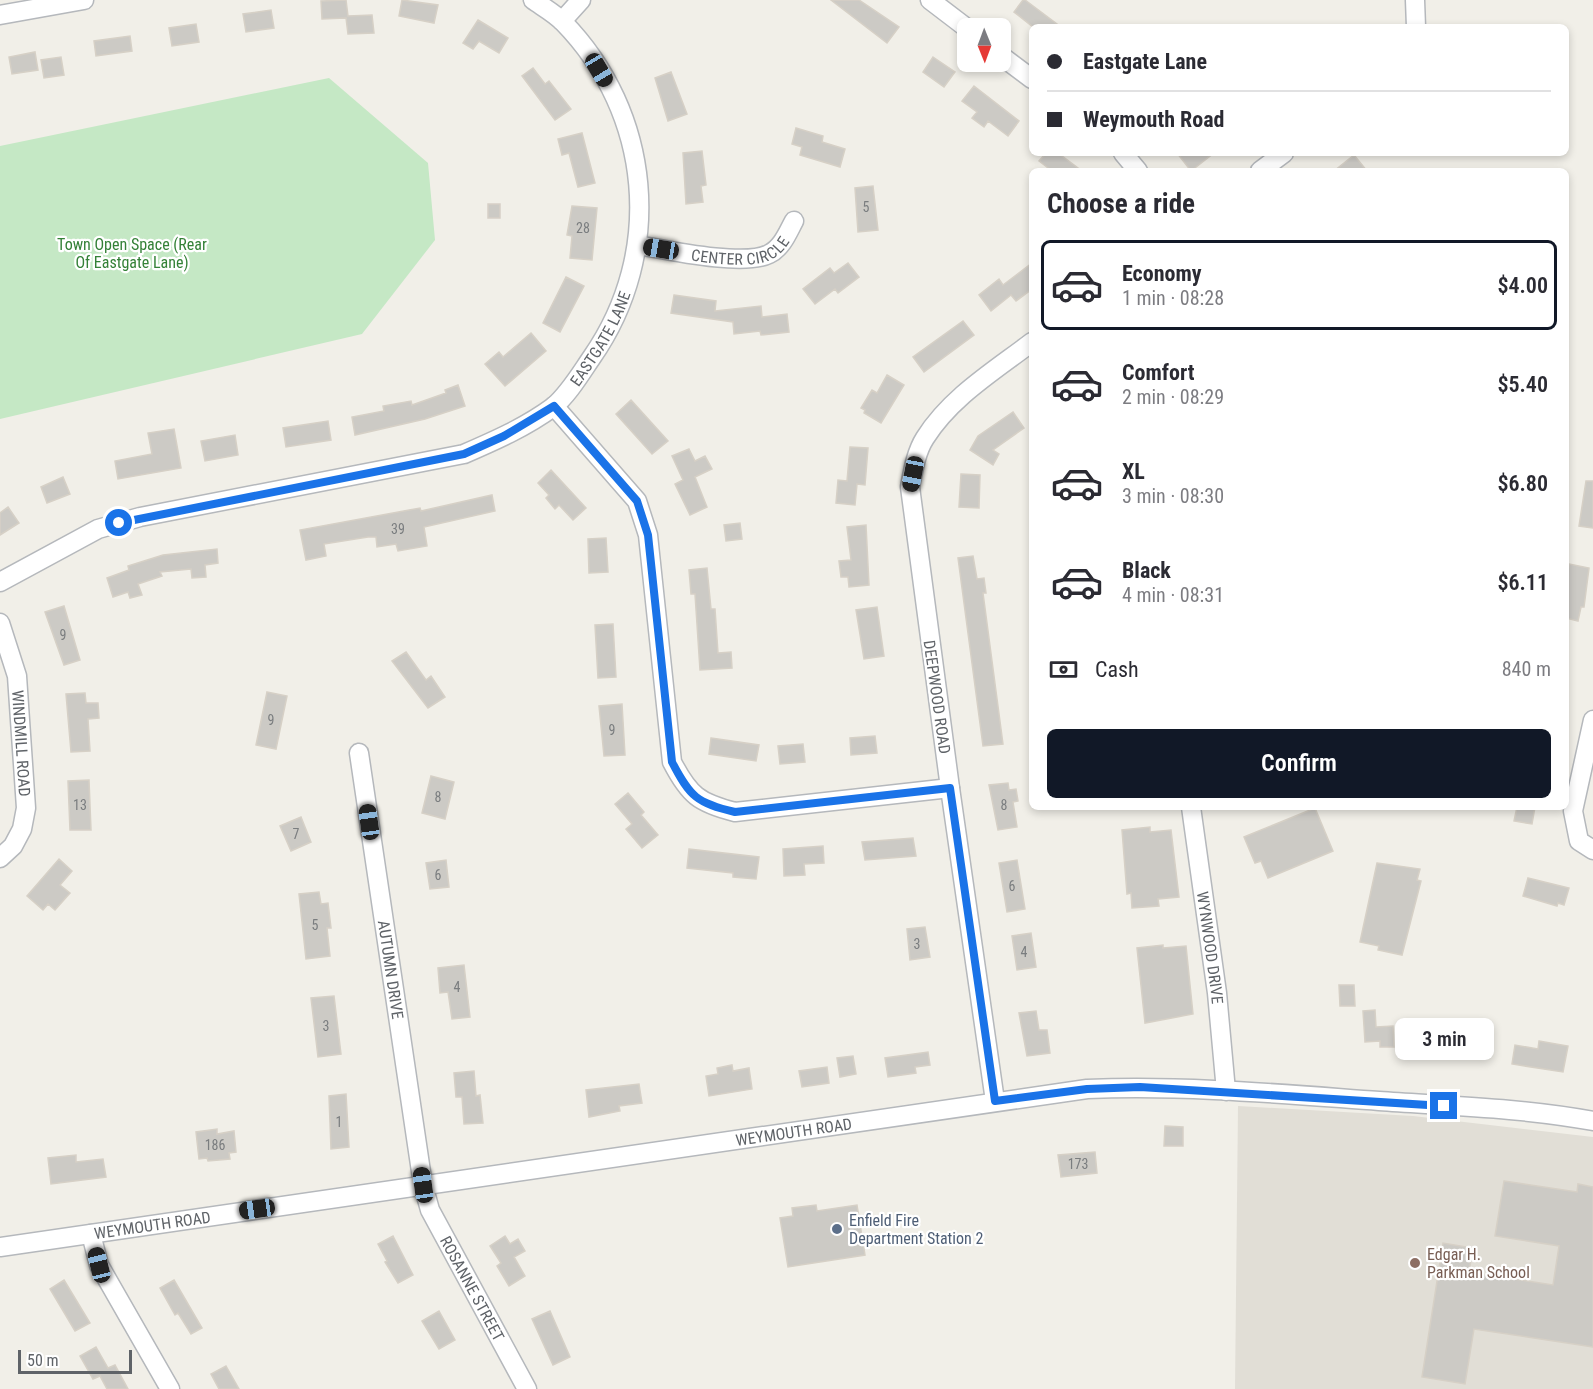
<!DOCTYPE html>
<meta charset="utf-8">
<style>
body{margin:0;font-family:"Roboto Condensed",sans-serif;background:#f7f7f7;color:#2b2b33;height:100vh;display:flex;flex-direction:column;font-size:22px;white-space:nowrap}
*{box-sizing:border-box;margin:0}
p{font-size:20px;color:#7c7c81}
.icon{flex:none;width:33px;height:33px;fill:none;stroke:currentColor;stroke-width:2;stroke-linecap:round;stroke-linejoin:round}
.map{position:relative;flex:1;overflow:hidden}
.panel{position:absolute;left:1029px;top:168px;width:540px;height:642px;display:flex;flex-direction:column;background:#fff;border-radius:9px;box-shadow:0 3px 9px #0003}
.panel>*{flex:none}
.banner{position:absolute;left:1029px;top:24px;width:540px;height:132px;border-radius:9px;box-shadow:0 3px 9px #0003;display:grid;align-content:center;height:132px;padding:0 18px;background:#fff}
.needle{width:39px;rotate:179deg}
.controls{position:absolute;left:957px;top:18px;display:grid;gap:12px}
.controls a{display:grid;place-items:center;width:54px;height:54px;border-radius:9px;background:#fff;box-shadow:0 3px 9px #0003;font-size:30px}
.scale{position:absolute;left:18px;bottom:15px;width:114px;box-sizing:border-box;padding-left:6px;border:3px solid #5f6368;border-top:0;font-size:16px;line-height:21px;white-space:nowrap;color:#5f6368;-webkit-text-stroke:4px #fff;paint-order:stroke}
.end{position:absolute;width:27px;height:27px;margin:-14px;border:8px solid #1a73e8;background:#fff;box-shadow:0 0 0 3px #fff}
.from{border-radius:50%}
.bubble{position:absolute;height:42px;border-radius:9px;background:#fff;box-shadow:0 3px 9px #0003;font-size:20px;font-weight:600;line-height:42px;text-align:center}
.car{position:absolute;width:18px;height:36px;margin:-18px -9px;border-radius:8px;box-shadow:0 0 4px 2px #0007;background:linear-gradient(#222 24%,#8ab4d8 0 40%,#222 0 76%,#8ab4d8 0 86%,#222 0)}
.banner b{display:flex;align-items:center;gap:21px;height:57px;font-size:22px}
.banner b+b{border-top:2px solid #e1e1e2}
.banner i{width:15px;height:15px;background:#2b2b33}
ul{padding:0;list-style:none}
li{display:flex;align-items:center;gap:18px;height:90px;margin:0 12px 9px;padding:0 6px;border:3px solid transparent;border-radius:9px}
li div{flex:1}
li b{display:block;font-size:22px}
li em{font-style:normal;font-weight:600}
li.current{border-color:#111827}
li>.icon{width:54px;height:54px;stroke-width:1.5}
h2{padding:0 18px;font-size:27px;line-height:72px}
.pay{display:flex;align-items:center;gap:15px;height:66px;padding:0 18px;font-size:22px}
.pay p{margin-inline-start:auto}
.button{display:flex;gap:12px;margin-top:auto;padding:12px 18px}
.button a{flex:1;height:69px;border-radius:9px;background:#111827;color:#fff;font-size:24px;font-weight:600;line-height:69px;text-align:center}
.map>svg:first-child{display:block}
.education{fill:#e1ded6}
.green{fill:#c5e8c5}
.building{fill:#cccac5;stroke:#d6d0c6;stroke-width:1.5}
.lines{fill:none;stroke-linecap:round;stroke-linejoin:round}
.minor-casing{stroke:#b5b8bc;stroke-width:21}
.minor{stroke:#fff;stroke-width:18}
.route{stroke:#1a73e8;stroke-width:8}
.service-dot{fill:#5c6f8a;stroke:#fff;stroke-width:2}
.education-dot{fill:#8d6e63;stroke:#fff;stroke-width:2}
.labels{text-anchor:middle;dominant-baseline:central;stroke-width:4.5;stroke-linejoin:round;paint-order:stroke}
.number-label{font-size:14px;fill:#7a7d7f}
.street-label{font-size:16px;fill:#5f6368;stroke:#fff}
.park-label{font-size:16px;fill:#348137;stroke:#fff}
.service-label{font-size:16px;fill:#4e5e75;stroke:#fff;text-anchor:start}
.education-label{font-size:16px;fill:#785e54;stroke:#fff;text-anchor:start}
</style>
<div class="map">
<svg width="1593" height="1389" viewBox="0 0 1593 1389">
<rect width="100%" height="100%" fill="#f1efe8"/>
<!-- education -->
<path class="education" d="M 1238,1106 L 1413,1116 L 1593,1137 L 1593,1389 L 1235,1389 Z"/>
<!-- green -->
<path class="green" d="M 329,78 L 428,163 L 435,240 L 362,334 L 0,419 L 0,146 Z"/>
<!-- building -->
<path class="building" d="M 346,0 L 348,16 L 372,15 L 374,33 L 348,34 L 346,18 L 322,19 L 321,1 Z
M 402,0 L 438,5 L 434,23 L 399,16 Z
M 831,0 L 859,0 L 899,27 L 887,43 Z
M 1023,0 L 1025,0 L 1061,27 L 1033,27 L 1014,12 Z
M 271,10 L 274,28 L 246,32 L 243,14 Z
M 478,20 L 508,38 L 499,53 L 479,41 L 473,49 L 463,43 Z
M 196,24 L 199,42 L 172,46 L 169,28 Z
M 130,36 L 132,51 L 96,56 L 94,41 Z
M 35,52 L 38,70 L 12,74 L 9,57 Z
M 61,57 L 64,75 L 44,78 L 41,60 Z
M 933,57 L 955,72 L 944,87 L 923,72 Z
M 533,68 L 545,84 L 549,81 L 571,109 L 555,120 L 522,76 Z
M 671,72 L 687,114 L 668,121 L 655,78 Z
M 974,86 L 1019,121 L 1008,136 L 988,121 L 984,127 L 972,118 L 977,112 L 962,101 Z
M 796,128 L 823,136 L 822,142 L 845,149 L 840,167 L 800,155 L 802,147 L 792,144 Z
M 582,133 L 595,183 L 578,187 L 569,153 L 562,155 L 558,139 Z
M 702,151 L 706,185 L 701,186 L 703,202 L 686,204 L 683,153 Z
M 1046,153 L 1058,153 L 1082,171 L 1052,171 L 1039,161 Z
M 1177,153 L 1214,153 L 1191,171 Z
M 1354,155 L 1367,171 L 1334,171 Z
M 873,186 L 878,230 L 858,232 L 855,188 Z
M 488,204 L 500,204 L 500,218 L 488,218 Z
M 572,206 L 597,208 L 592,260 L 570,258 L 572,236 L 567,235 Z
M 848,263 L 859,277 L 838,293 L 835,289 L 815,304 L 803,289 L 830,268 L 834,273 Z
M 1032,263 L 1032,289 L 1016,301 L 1011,295 L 991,311 L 979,295 L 999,279 L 1003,285 Z
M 566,277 L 584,286 L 560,332 L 543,323 Z
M 674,295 L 716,301 L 715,311 L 761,306 L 762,317 L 787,314 L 789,332 L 761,335 L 760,331 L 734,334 L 733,322 L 671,313 Z
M 963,321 L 974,335 L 924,372 L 913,357 Z
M 531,333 L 546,351 L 505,386 L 485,364 L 499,352 L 503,357 Z
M 887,375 L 904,385 L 881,423 L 864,413 L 865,410 L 861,408 L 872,390 L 877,393 Z
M 458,385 L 465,406 L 425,419 L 355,435 L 352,417 L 384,411 L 383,406 L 411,401 L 412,405 L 446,393 L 445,390 Z
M 631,400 L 668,441 L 652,454 L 616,414 Z
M 1013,412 L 1024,428 L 993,450 L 999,454 L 993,465 L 970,450 L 978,436 Z
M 328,421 L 331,440 L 286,447 L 283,428 Z
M 174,429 L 181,468 L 118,479 L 115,461 L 152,454 L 148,433 Z
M 235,435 L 238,455 L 205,461 L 201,441 Z
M 850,447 L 868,448 L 865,485 L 857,484 L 855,505 L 836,503 L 838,480 L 847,481 Z
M 689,449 L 695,461 L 705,456 L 712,469 L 695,477 L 707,507 L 690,515 L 675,484 L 683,480 L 672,456 Z
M 551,470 L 586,508 L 573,520 L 559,505 L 555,509 L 546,498 L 549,495 L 538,483 Z
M 961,474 L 980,475 L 979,508 L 959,507 Z
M 63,477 L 70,494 L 47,503 L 41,487 Z
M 1586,481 L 1593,481 L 1593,528 L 1579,526 Z
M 492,495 L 495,511 L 424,527 L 427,546 L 398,551 L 396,544 L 377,547 L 376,537 L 368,537 L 324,544 L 326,556 L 306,560 L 300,530 L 420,508 L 421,511 Z
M 8,507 L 19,523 L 0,535 L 0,513 Z
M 740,523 L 742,539 L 726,541 L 724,525 Z
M 866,525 L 869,585 L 849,587 L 848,577 L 841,577 L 839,561 L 851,560 L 847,527 Z
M 606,538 L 608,572 L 589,573 L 588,539 Z
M 217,549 L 218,563 L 205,565 L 206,577 L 192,578 L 191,569 L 160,572 L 162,576 L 138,584 L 142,595 L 130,598 L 128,592 L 113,597 L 107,578 L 129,570 L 128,566 L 163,555 Z
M 973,556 L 977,579 L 984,578 L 986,593 L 983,593 L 1003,744 L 983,746 L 958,558 Z
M 1569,564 L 1589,568 L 1584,607 L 1581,607 L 1578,621 L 1566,618 L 1566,581 Z
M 707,568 L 711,609 L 715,609 L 718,653 L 731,652 L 732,668 L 700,670 L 695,594 L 691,594 L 689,570 Z
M 64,606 L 80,660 L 64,665 L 45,612 Z
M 877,607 L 884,656 L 864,659 L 856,610 Z
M 613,624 L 616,677 L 598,678 L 595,625 Z
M 406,652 L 426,680 L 431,676 L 445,697 L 428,708 L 392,661 Z
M 267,692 L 287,696 L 276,749 L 256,745 Z
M 85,693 L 86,703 L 98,703 L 99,718 L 88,719 L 90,751 L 71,752 L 66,694 Z
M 622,704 L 625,755 L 604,756 L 599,706 Z
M 875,736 L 877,753 L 851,755 L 850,738 Z
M 711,738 L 759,745 L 756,761 L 709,754 Z
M 803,744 L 805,762 L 780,764 L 778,746 Z
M 431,776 L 454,782 L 445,819 L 422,813 Z
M 89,780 L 91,830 L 70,830 L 68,781 Z
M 1008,783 L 1009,790 L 1016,789 L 1018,801 L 1013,802 L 1017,827 L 998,830 L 989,785 Z
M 628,793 L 644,812 L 641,815 L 658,835 L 642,848 L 626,829 L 632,824 L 615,804 Z
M 1517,807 L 1535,807 L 1532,824 L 1514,821 Z
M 1315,808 L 1333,851 L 1268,878 L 1261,861 L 1255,863 L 1244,837 Z
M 301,817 L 311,842 L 291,851 L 280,826 Z
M 1150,827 L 1150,832 L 1171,830 L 1179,897 L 1158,899 L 1159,906 L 1132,908 L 1131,893 L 1127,894 L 1122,830 Z
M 913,838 L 916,856 L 865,860 L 862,842 Z
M 823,846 L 824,863 L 804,864 L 805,875 L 784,876 L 783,849 Z
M 689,849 L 759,857 L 756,879 L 733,877 L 733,873 L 687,868 Z
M 59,859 L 72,871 L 60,885 L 70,893 L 55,910 L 48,904 L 43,910 L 27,896 Z
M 446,860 L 449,887 L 430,889 L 426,863 Z
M 1017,860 L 1025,909 L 1007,912 L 999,863 Z
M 1377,863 L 1420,869 L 1417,880 L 1421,881 L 1402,955 L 1378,950 L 1379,946 L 1360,942 Z
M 1528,878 L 1569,888 L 1564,905 L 1558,903 L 1557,906 L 1523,896 Z
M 319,892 L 321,904 L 328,903 L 331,928 L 327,928 L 330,956 L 306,959 L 299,894 Z
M 925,927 L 930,957 L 910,960 L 907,929 Z
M 1031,933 L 1036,967 L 1017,970 L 1012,936 Z
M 1163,945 L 1163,948 L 1186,946 L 1193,1014 L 1145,1023 L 1137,948 Z
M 464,965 L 470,1017 L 452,1019 L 448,992 L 440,993 L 438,968 Z
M 1339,985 L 1354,985 L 1355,1006 L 1340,1006 Z
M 334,996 L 341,1054 L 318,1057 L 311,998 Z
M 1375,1010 L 1376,1027 L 1393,1026 L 1394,1047 L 1380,1047 L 1380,1041 L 1365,1042 L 1363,1011 Z
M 1036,1011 L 1039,1030 L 1047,1030 L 1050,1053 L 1027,1056 L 1019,1013 Z
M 1539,1041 L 1568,1046 L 1563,1072 L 1512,1064 L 1515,1045 L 1538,1049 Z
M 928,1052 L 930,1065 L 915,1067 L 916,1073 L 888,1077 L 885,1058 Z
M 853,1056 L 856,1074 L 840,1077 L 837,1058 Z
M 732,1065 L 733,1071 L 749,1068 L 752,1089 L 709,1096 L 706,1076 L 718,1074 L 717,1068 Z
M 827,1067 L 829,1083 L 802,1087 L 799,1071 Z
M 474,1071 L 476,1096 L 480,1095 L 483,1123 L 464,1124 L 462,1097 L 456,1097 L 454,1073 Z
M 639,1084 L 642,1103 L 619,1106 L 620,1111 L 589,1117 L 586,1090 Z
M 346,1094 L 349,1147 L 331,1149 L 329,1096 Z
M 1165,1126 L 1183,1127 L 1183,1146 L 1164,1146 Z
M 217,1129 L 217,1134 L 234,1131 L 236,1152 L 229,1153 L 230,1159 L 208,1161 L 207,1158 L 199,1159 L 196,1132 Z
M 1095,1152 L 1097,1173 L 1061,1177 L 1058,1155 Z
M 76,1155 L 76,1162 L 103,1159 L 106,1177 L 51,1184 L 48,1158 Z
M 1504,1181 L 1577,1192 L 1578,1184 L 1593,1187 L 1593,1347 L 1474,1329 L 1465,1384 L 1422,1377 L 1443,1243 L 1473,1248 L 1469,1272 L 1553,1285 L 1559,1246 L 1495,1236 Z
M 816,1205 L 817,1211 L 857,1205 L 865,1255 L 788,1267 L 780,1218 L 793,1216 L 792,1208 Z
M 393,1236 L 413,1275 L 398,1283 L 385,1262 L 387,1261 L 378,1244 Z
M 505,1236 L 510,1244 L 518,1239 L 525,1251 L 514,1257 L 525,1276 L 509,1286 L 497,1266 L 501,1263 L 490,1246 Z
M 64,1280 L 90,1323 L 75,1331 L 50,1289 Z
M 174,1280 L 202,1328 L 191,1334 L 178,1313 L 175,1315 L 160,1288 Z
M 439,1311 L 455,1340 L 439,1349 L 422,1321 Z
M 550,1311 L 570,1357 L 553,1365 L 532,1319 Z
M 96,1347 L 108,1368 L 115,1365 L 128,1389 L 107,1389 L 100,1376 L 93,1379 L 80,1356 Z
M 226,1366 L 239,1389 L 219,1389 L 211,1374 Z"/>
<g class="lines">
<!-- minor casing -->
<g class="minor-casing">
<g id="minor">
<path d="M 930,0 L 968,29"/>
<path d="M 1415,0 L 1416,27"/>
<path d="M 0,15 L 84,0"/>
<path d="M 562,21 L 581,0"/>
<path d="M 1000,55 L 1032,79"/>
<path d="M 1123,153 L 1138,171"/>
<path d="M 1260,171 L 1284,153"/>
<path id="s1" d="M 638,245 C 667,250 744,267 769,254 C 782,248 788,232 794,221"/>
<path d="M 554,406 L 637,501 L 648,535 L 672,762 C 689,795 699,803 735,812 L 950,788"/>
<path id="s2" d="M 0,582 L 98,529 L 140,517 L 464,454 C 494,441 526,427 553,407 C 568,395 581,373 592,357 C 665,252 652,113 563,22 C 554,13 543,7 533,0"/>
<path id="s3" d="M 0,623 L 17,676 L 26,808 L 22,829 L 13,846 L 0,858"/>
<path d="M 1593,720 L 1573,811 L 1579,841 L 1593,850"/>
<path id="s4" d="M 359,753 L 423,1185 L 430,1210 L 527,1389"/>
<path id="s5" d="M 1191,807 L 1217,993 L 1226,1091"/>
<path d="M 995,1101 L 950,788 L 910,487 C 913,471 916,452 925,438 C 951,397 994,371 1032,342"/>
<path d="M 91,1234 L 99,1265 L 170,1389"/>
<path id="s6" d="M 0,1247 L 1087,1089 C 1185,1085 1282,1094 1379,1101 C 1450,1106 1523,1108 1593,1121"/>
</g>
</g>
<!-- minor -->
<use href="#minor" class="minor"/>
</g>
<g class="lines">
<!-- route -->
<path class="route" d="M 119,523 L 464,454 L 504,436 L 554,406 L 637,501 L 648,535 L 672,762 C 690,797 697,803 735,812 L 950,788 L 995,1101 L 1087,1089 L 1140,1087 L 1444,1106"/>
</g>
<!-- markers -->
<circle class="service-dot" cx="837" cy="1229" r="6"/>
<circle class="education-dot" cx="1415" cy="1263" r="6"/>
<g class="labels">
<!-- number labels -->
<g class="number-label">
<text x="866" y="207">5</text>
<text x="583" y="228">28</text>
<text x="398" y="529">39</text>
<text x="63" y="635">9</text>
<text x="271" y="720">9</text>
<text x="612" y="730">9</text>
<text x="438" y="797">8</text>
<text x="80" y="805">13</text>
<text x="1004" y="805">8</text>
<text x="296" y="834">7</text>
<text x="438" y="875">6</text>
<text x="1012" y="886">6</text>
<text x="315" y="925">5</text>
<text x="917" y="944">3</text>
<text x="1024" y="952">4</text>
<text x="457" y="987">4</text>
<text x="326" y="1026">3</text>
<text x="339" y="1122">1</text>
<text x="215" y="1145">186</text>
<text x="1078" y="1164">173</text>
</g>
<!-- street labels -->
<g class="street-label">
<text stroke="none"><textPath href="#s1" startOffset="105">CENTER CIRCLE</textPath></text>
<text stroke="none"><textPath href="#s2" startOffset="670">EASTGATE LANE</textPath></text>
<text transform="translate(937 697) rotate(82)">DEEPWOOD ROAD</text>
<text stroke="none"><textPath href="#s3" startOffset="123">WINDMILL ROAD</textPath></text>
<text stroke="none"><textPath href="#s5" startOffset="142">WYNWOOD DRIVE</textPath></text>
<text stroke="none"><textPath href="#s4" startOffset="219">AUTUMN DRIVE</textPath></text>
<text stroke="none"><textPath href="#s6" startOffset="802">WEYMOUTH ROAD</textPath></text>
<text stroke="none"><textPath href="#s6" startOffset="154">WEYMOUTH ROAD</textPath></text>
<text stroke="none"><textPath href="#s4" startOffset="552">ROSANNE STREET</textPath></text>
</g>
<!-- park labels -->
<g class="park-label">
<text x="132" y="244">Town Open Space (Rear<tspan x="132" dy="18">Of Eastgate Lane)</tspan></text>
</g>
<!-- service labels -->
<g class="service-label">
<text x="849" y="1220">Enfield Fire<tspan x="849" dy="18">Department Station 2</tspan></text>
</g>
<!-- education labels -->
<g class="education-label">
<text x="1427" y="1254">Edgar H.<tspan x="1427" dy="18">Parkman School</tspan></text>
</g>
</g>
</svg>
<div class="controls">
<a><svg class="needle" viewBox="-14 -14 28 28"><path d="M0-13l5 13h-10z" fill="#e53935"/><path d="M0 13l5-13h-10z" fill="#7c7c81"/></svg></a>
</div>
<div class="scale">50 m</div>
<i class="end from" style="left:119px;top:523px"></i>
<i class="end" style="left:1444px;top:1106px"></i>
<div class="bubble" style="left:1395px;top:1018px;width:99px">3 min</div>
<i class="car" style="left:599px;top:70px;rotate:149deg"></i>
<i class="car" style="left:661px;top:249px;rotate:279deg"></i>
<i class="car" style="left:913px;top:474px;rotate:191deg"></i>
<i class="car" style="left:369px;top:822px;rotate:352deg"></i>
<i class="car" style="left:423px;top:1185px;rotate:352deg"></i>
<i class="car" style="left:257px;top:1209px;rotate:262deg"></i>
<i class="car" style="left:99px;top:1265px;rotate:346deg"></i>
<div class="banner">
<b><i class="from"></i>Eastgate Lane</b>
<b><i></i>Weymouth Road</b>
</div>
<section class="panel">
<h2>Choose a ride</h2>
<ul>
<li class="current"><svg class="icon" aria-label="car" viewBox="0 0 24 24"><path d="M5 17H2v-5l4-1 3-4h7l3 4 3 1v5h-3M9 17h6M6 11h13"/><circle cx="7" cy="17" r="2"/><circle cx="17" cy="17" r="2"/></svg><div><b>Economy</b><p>1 min · 08:28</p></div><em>$4.00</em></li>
<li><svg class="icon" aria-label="car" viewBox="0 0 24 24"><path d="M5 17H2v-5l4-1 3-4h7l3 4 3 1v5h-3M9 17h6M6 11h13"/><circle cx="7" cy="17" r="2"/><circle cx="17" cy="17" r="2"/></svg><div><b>Comfort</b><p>2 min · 08:29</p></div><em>$5.40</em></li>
<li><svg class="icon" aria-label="car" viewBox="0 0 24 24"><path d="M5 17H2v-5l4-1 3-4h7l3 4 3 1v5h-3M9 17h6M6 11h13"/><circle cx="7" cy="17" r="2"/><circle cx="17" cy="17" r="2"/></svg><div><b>XL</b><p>3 min · 08:30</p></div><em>$6.80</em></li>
<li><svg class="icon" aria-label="car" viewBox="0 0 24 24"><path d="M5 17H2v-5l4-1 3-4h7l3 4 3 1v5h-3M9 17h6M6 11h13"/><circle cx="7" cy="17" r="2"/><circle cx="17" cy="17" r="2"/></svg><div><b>Black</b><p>4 min · 08:31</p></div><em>$6.11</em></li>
</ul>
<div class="pay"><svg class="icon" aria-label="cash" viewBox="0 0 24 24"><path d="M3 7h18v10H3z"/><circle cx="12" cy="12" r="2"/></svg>Cash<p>840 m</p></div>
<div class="button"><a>Confirm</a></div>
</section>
</div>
